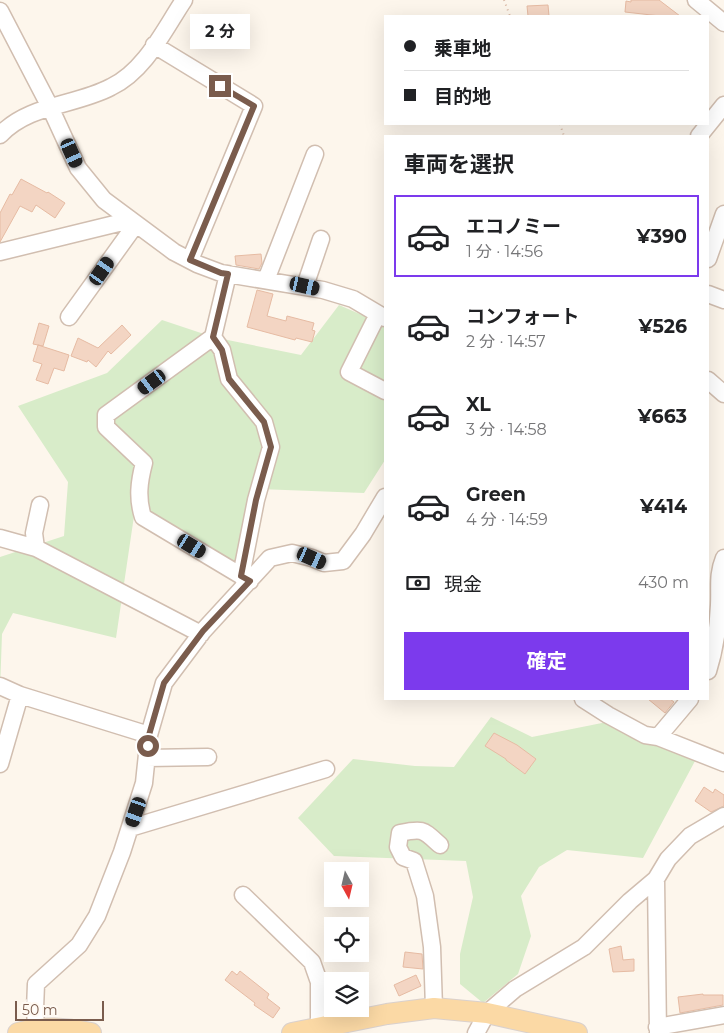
<!DOCTYPE html>
<html lang="ja">
<meta charset="utf-8">
<style>
body{margin:0;font-family:Montserrat,"Noto Sans JP",sans-serif;background:#f2f2f2;color:#202124;height:100vh;display:flex;flex-direction:column;font-size:19px;white-space:nowrap}
*{box-sizing:border-box;margin:0}
p{font-size:16px;color:#757577}
.icon{flex:none;width:28px;height:28px;fill:none;stroke:currentColor;stroke-width:2;stroke-linecap:round;stroke-linejoin:round}
.map{position:relative;flex:1;overflow:hidden}
.panel{position:absolute;left:384px;top:135px;width:325px;height:565px;display:flex;flex-direction:column;background:#fff;border-radius:0px;box-shadow:0 5px 20px #0002}
.panel>*{flex:none}
.hud{position:absolute;left:384px;top:15px;width:325px;height:110px;border-radius:0px;box-shadow:0 5px 20px #0002;display:grid;align-content:center;height:110px;padding:0 20px;background:#fff}
.needle{width:32px;rotate:172deg}
.tools{position:absolute;left:324px;top:862px;display:grid;gap:10px}
.tools a{display:grid;place-items:center;width:45px;height:45px;border-radius:0px;background:#fff;box-shadow:0 5px 20px #0002;font-size:25px}
.scale{position:absolute;left:15px;bottom:12px;width:89px;box-sizing:border-box;padding-left:5px;border:2px solid #7a5c4d;border-top:0;font-size:14px;line-height:18px;white-space:nowrap;color:#7a5c4d;-webkit-text-stroke:4px #fffaf3;paint-order:stroke}
.end{position:absolute;width:22px;height:22px;margin:-11px;border:6px solid #7a5c4d;background:#fff;box-shadow:0 0 0 2px #fff}
.from{border-radius:50%}
.bubble{position:absolute;height:35px;border-radius:0px;background:#fff;box-shadow:0 5px 20px #0002;font-size:16px;font-weight:700;line-height:35px;text-align:center}
.car{position:absolute;width:15px;height:30px;margin:-15px -8px;border-radius:6px;box-shadow:0 0 4px 1px #0007;background:linear-gradient(#222 24%,#8ab4d8 0 40%,#222 0 76%,#8ab4d8 0 86%,#222 0)}
.hud b{display:flex;align-items:center;gap:18px;height:48px;font-size:19px}
.hud b+b{border-top:1px solid #e0e0e0}
.hud i{width:12px;height:12px;background:#202124}
ul{padding:0;list-style:none}
li{display:flex;align-items:center;gap:15px;height:82px;margin:0 10px 8px;padding:0 10px;border:2px solid transparent;border-radius:0px}
li div{flex:1}
li b{display:block;font-size:19px}
li em{font-style:normal;font-weight:700}
li.active{border-color:#7c3aed}
li>.icon{width:45px;height:45px;stroke-width:1.5}
h2{padding:0 20px;font-size:22px;line-height:60px}
.pay{display:flex;align-items:center;gap:12px;height:55px;padding:0 20px;font-size:19px}
.pay p{margin-inline-start:auto}
.action{display:flex;gap:10px;margin-top:auto;padding:10px 20px}
.action a{flex:1;height:58px;border-radius:0px;background:#7c3aed;color:#fff;font-size:20px;font-weight:700;line-height:58px;text-align:center}
.map>svg:first-child{display:block}
.green{fill:#d8ecc9}
.building{fill:#f3d5c3;stroke:#e6bba3}
.lines{fill:none;stroke-linecap:round;stroke-linejoin:round}
.minor-casing{stroke:#d1beb0;stroke-width:19}
.major-casing{stroke:#dad1cd;stroke-width:22}
.path{stroke:#d9b8a5;stroke-width:2;stroke-dasharray:1 4;stroke-linecap:butt}
.minor{stroke:#fff;stroke-width:16}
.major{stroke:#fbd9a5;stroke-width:20}
.route{stroke:#7a5c4d;stroke-width:6}
</style>
<div class="map">
<svg width="724" height="1033" viewBox="0 0 724 1033">
<rect width="100%" height="100%" fill="#fdf6ec"/>
<!-- green -->
<path class="green" d="M 339,305 L 385,325 L 385,460 L 364,493 L 259,489 L 241,576 L 134,516 L 116,638 L 13,613 L 2,634 L 0,690 L 0,557 L 64,536 L 68,482 L 18,406 L 107,373 L 162,320 L 213,337 L 301,355 Z
M 491,717 L 532,737 L 617,720 L 695,761 L 643,858 L 567,850 L 539,867 L 521,896 L 531,936 L 518,974 L 483,1003 L 460,984 L 460,954 L 473,897 L 466,861 L 334,856 L 298,818 L 353,759 L 415,766 L 454,767 Z"/>
<!-- building -->
<path class="building" d="M 631,0 L 659,0 L 680,16 L 660,16 L 625,12 L 626,1 L 631,2 Z
M 548,5 L 549,16 L 528,16 L 527,6 Z
M 21,179 L 47,193 L 48,192 L 65,203 L 55,218 L 36,205 L 32,212 L 20,206 L 0,242 L 0,213 L 10,194 L 12,195 Z
M 261,254 L 262,263 L 259,269 L 236,265 L 235,256 Z
M 257,290 L 273,294 L 267,316 L 286,321 L 287,316 L 314,323 L 312,330 L 315,331 L 312,342 L 296,338 L 295,340 L 247,327 Z
M 39,323 L 49,326 L 43,346 L 33,344 Z
M 122,325 L 131,335 L 111,354 L 108,351 L 96,367 L 88,360 L 87,362 L 71,356 L 78,338 L 98,348 Z
M 38,345 L 69,355 L 64,371 L 54,368 L 48,384 L 36,380 L 42,364 L 33,361 Z
M 648,699 L 670,699 L 674,702 L 665,713 Z
M 494,733 L 517,745 L 536,759 L 525,774 L 506,760 L 506,759 L 485,746 Z
M 704,787 L 713,793 L 715,789 L 724,795 L 724,806 L 711,812 L 695,801 Z
M 621,946 L 623,960 L 634,959 L 634,971 L 613,972 L 609,949 Z
M 405,952 L 422,954 L 423,969 L 403,967 Z
M 232,971 L 237,975 L 240,971 L 269,994 L 267,998 L 280,1008 L 273,1018 L 254,1005 L 255,1003 L 225,980 Z
M 416,975 L 421,986 L 399,996 L 394,985 Z
M 703,994 L 703,995 L 723,995 L 723,1005 L 680,1013 L 678,997 Z"/>
<g class="lines">
<!-- minor casing -->
<g class="minor-casing">
<path id="minor" d="M 696,0 L 724,23
M 0,11 L 50,107 L 78,168 L 104,200 L 174,252 L 197,264 L 221,273 L 323,290 L 353,299 L 385,318
M 154,45 L 254,106 L 190,260
M 0,135 C 29,104 75,106 111,87 C 145,71 164,30 184,0
M 699,136 L 724,105
M 0,252 L 131,220
M 708,259 L 724,214
M 228,274 L 213,337 L 106,415 L 106,427 L 144,463 C 139,482 137,498 143,517 L 250,581
M 266,280 L 315,154
M 305,286 L 321,239
M 708,294 L 724,300
M 378,314 L 349,372 L 385,391
M 69,317 L 136,224
M 213,337 L 222,350 L 229,379 L 264,422 L 271,447 L 256,500 L 241,576
M 708,380 L 724,394
M 40,505 L 34,533 L 36,548 L 201,634
M 0,538 L 36,548
M 708,671 C 715,649 718,628 719,605 C 720,587 717,575 724,558
M 0,686 L 20,695 L 149,735
M 583,699 L 608,715 L 645,735 L 658,737 L 724,763
M 658,737 L 690,699
M 147,758 L 208,757
M 0,764 L 20,695
M 130,828 L 326,769
M 656,879 L 658,1033
M 243,895 L 312,962 L 319,982 L 319,1028
M 434,1008 L 432,947 L 425,896 L 414,861 L 403,857 L 398,847 L 400,833 C 424,828 423,830 440,845
M 657,1027 L 724,1015
M 36,1028 L 35,1009 L 36,984 L 79,945 L 97,916 L 122,852 L 144,783 L 149,735 L 164,683 L 203,631 L 270,558 L 292,553 L 312,558 L 324,563 L 343,561 L 363,534 L 385,497
M 476,1033 L 487,1013 L 515,989 L 584,947 L 630,901 L 656,879 L 668,859 L 690,836 L 724,816"/>
</g>
<!-- major casing -->
<g class="major-casing">
<path id="major" d="M 18,1033 C 43,1026 65,1028 91,1033
M 292,1033 L 387,1014 L 434,1008 L 487,1013 L 577,1033"/>
</g>
<!-- path -->
<path class="path" d="M 504,0 L 510,16
M 560,124 L 564,136"/>
<!-- minor -->
<use href="#minor" class="minor"/>
<!-- major -->
<use href="#major" class="major"/>
</g>
<g class="lines">
<!-- route -->
<path class="route" d="M 148,746 L 149,735 L 164,683 L 203,631 L 250,581 L 241,576 L 256,500 L 271,447 L 264,422 L 229,379 L 222,350 L 213,337 L 228,274 L 221,273 L 190,260 L 254,106 L 220,86"/>
</g>
</svg>
<div class="tools">
<a><svg class="needle" viewBox="-14 -14 28 28"><path d="M0-13l5 13h-10z" fill="#e53935"/><path d="M0 13l5-13h-10z" fill="#757577"/></svg></a>
<a><svg class="icon" aria-label="locate" viewBox="0 0 24 24"><circle cx="12" cy="12" r="6"/><path d="M12 2v4M12 18v4M2 12h4M18 12h4"/></svg></a>
<a><svg class="icon" aria-label="layers" viewBox="0 0 24 24"><path d="M12 4l9 5-9 5-9-5zM3 14l9 5 9-5"/></svg></a>
</div>
<div class="scale">50 m</div>
<i class="end from" style="left:148px;top:746px"></i>
<i class="end" style="left:220px;top:86px"></i>
<div class="bubble" style="left:190px;top:14px;width:60px">2 分</div>
<i class="car" style="left:72px;top:153px;rotate:156deg"></i>
<i class="car" style="left:102px;top:271px;rotate:35deg"></i>
<i class="car" style="left:305px;top:286px;rotate:103deg"></i>
<i class="car" style="left:152px;top:382px;rotate:234deg"></i>
<i class="car" style="left:192px;top:546px;rotate:121deg"></i>
<i class="car" style="left:312px;top:558px;rotate:114deg"></i>
<i class="car" style="left:136px;top:812px;rotate:199deg"></i>
<div class="hud">
<b><i class="from"></i>乗車地</b>
<b><i></i>目的地</b>
</div>
<section class="panel">
<h2>車両を選択</h2>
<ul>
<li class="active"><svg class="icon" aria-label="car" viewBox="0 0 24 24"><path d="M5 17H2v-5l4-1 3-4h7l3 4 3 1v5h-3M9 17h6M6 11h13"/><circle cx="7" cy="17" r="2"/><circle cx="17" cy="17" r="2"/></svg><div><b>エコノミー</b><p>1 分 · 14:56</p></div><em>¥390</em></li>
<li><svg class="icon" aria-label="car" viewBox="0 0 24 24"><path d="M5 17H2v-5l4-1 3-4h7l3 4 3 1v5h-3M9 17h6M6 11h13"/><circle cx="7" cy="17" r="2"/><circle cx="17" cy="17" r="2"/></svg><div><b>コンフォート</b><p>2 分 · 14:57</p></div><em>¥526</em></li>
<li><svg class="icon" aria-label="car" viewBox="0 0 24 24"><path d="M5 17H2v-5l4-1 3-4h7l3 4 3 1v5h-3M9 17h6M6 11h13"/><circle cx="7" cy="17" r="2"/><circle cx="17" cy="17" r="2"/></svg><div><b>XL</b><p>3 分 · 14:58</p></div><em>¥663</em></li>
<li><svg class="icon" aria-label="car" viewBox="0 0 24 24"><path d="M5 17H2v-5l4-1 3-4h7l3 4 3 1v5h-3M9 17h6M6 11h13"/><circle cx="7" cy="17" r="2"/><circle cx="17" cy="17" r="2"/></svg><div><b>Green</b><p>4 分 · 14:59</p></div><em>¥414</em></li>
</ul>
<div class="pay"><svg class="icon" aria-label="cash" viewBox="0 0 24 24"><path d="M3 7h18v10H3z"/><circle cx="12" cy="12" r="2"/></svg>現金<p>430 m</p></div>
<div class="action"><a>確定</a></div>
</section>
</div>
